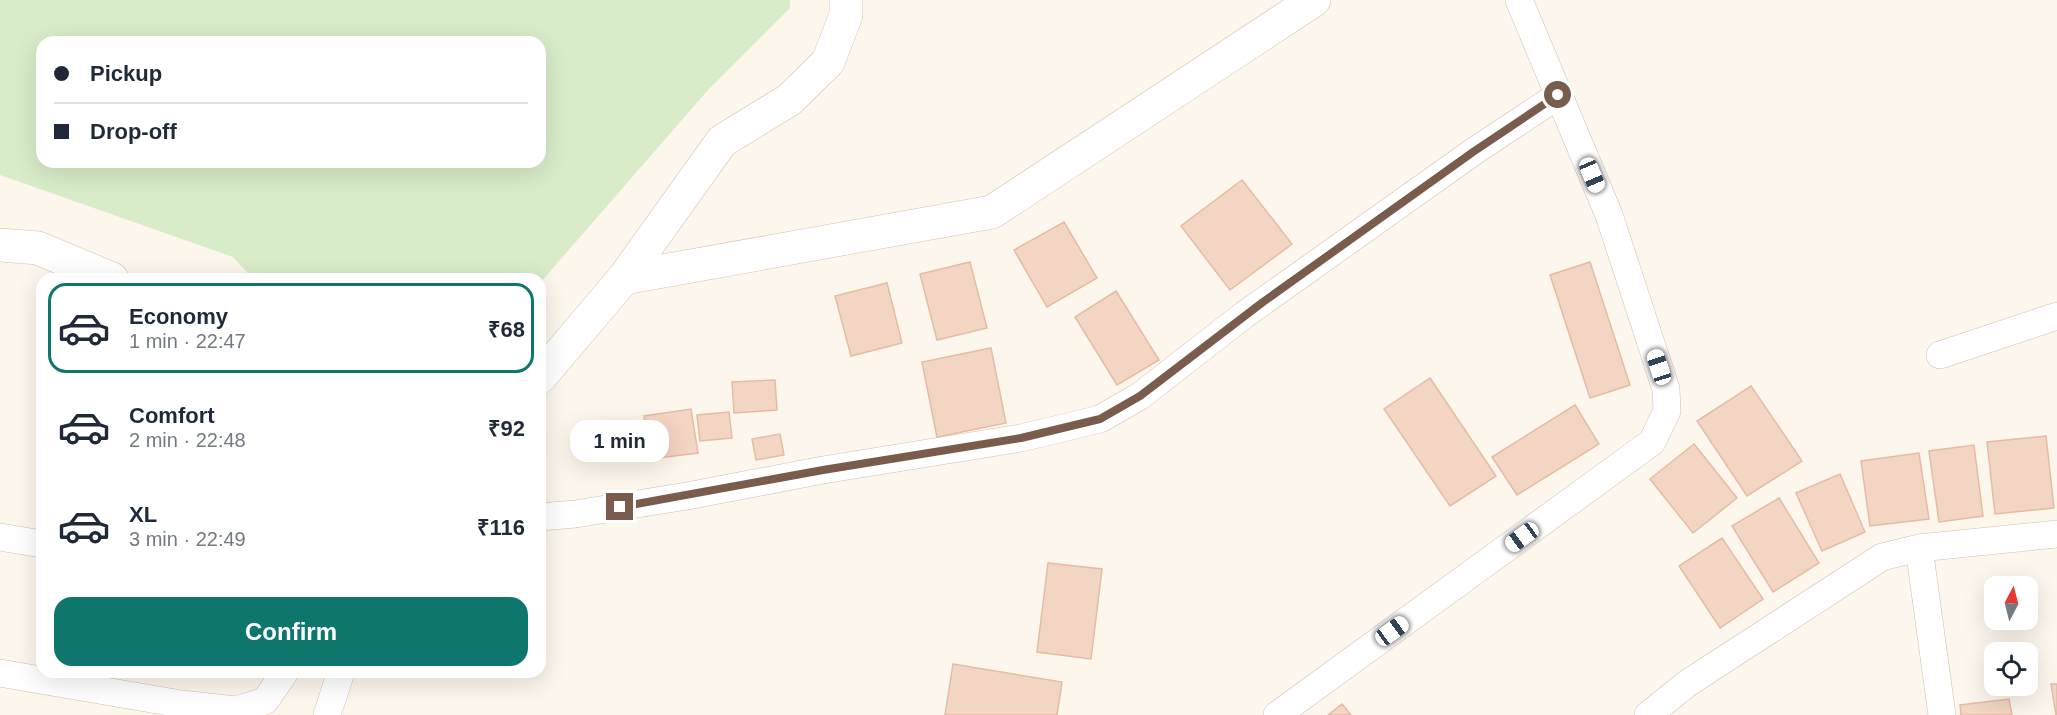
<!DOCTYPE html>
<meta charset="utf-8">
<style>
body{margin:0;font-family:Arial,sans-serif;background:#f2f2f3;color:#1f2937;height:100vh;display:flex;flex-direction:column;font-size:22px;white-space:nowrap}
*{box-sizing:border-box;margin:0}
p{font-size:20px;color:#747a83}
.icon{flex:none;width:33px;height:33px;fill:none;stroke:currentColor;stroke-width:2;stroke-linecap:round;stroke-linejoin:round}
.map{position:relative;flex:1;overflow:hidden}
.drawer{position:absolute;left:36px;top:273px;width:510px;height:405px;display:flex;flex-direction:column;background:#fff;border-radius:18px;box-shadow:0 6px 24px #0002}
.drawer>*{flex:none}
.hud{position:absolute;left:36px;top:36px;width:510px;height:132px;border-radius:18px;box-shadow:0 6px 24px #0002;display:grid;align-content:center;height:132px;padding:0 18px;background:#fff}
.needle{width:39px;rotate:7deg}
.buttons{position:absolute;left:1984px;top:576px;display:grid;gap:12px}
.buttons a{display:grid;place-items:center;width:54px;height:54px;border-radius:12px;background:#fff;box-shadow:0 6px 24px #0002;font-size:30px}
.end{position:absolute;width:27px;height:27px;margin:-14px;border:8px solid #7a5c4d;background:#fff;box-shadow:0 0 0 3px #fff}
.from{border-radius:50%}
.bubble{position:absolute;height:42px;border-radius:18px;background:#fff;box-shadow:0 6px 24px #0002;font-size:20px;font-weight:700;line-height:42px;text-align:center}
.car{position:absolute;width:18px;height:36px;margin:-18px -9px;border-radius:8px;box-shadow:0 0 4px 2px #0007;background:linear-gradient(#fff 24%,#345 0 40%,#fff 0 76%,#345 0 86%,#fff 0)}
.hud b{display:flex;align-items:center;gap:21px;height:57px;font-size:22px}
.hud b+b{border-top:2px solid #e0e1e3}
.hud i{width:15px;height:15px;background:#1f2937}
ul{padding:10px 0 0;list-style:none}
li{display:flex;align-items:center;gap:18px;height:90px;margin:0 12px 9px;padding:0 6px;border:3px solid transparent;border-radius:18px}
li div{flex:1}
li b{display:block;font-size:22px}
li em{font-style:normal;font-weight:700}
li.on{border-color:#0f766e}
li>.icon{width:54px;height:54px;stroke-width:1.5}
.button{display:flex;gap:12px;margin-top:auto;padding:12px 18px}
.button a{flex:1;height:69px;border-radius:18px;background:#0f766e;color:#fff;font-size:24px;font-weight:700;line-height:69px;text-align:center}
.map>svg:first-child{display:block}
.green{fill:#d8ecc9;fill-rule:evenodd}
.building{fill:#f3d5c3;stroke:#e6bba3;stroke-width:1.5}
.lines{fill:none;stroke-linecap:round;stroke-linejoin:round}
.street-casing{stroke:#d1beb0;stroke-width:28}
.secondary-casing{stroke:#d6c0b0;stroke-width:34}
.street{stroke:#fff;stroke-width:27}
.secondary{stroke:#fff;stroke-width:33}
.route{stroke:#7a5c4d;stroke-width:8}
</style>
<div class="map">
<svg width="2057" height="715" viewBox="0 0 2057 715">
<rect width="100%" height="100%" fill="#fdf6ec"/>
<!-- green -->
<path class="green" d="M 0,0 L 790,0 L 790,8 L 708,90 L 540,283 L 540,279 L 253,279 L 233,257 L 0,175 ZM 42,42 L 540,42 L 540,162 L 42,162 Z"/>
<!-- building -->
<path class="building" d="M 1242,180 L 1292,244 L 1230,290 L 1181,226 Z
M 1064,222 L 1097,278 L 1047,307 L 1014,250 Z
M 970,262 L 987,328 L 937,340 L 920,274 Z
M 1590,262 L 1630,385 L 1590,398 L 1550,275 Z
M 887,283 L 902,343 L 851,356 L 835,296 Z
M 1116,291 L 1159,360 L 1117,385 L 1075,317 Z
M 991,348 L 1006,423 L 937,437 L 922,362 Z
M 1430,378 L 1496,476 L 1450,506 L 1384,409 Z
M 775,380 L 777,410 L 734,413 L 732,382 Z
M 1751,386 L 1802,461 L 1747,496 L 1697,421 Z
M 1575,405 L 1599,444 L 1517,495 L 1492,457 Z
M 691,409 L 698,453 L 650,459 L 644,416 Z
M 729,412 L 732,438 L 700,441 L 697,415 Z
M 780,434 L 784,455 L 756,460 L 752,439 Z
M 2046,436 L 2054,508 L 1995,514 L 1987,442 Z
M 1694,444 L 1737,498 L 1693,533 L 1650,479 Z
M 1974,445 L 1983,516 L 1939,522 L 1929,451 Z
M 1919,453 L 1929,519 L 1870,526 L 1861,461 Z
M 1840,474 L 1865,532 L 1822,551 L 1796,493 Z
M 1779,498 L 1819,563 L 1773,592 L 1732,526 Z
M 1722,538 L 1763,599 L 1720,628 L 1679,566 Z
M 1048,563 L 1102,569 L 1091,659 L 1037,652 Z
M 953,664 L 1062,682 L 1057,715 L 945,715 Z
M 2051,684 L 2057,684 L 2057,715 L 2056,715 Z
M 2009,699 L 2012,715 L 1961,715 L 1960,705 Z
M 1342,704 L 1351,715 L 1328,715 Z"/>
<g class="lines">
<!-- street casing -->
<g class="street-casing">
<path id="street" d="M 1940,355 L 2057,316
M 540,517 L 575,514 L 687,496 L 823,470 L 1021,438 L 1100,419 L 1140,396 L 1244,315 L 1473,152 L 1559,95
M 0,537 L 42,544
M 1919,548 L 1942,715
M 0,673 L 181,704 L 236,710 L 265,701 L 285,672
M 327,715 L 341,672
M 1277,715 L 1652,442 L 1667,411 L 1666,389 L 1609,215 L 1519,0
M 1648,715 L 1688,683 L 1882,557 L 1919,548 L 2057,534"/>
</g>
<!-- secondary casing -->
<g class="secondary-casing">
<path id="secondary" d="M 0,245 L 38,248 L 112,279
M 624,278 L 992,212 L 1314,0
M 540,377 L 624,278 L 722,141 L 789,100 L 828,62 L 846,15 L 846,0"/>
</g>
<!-- street -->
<use href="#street" class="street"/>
<!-- secondary -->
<use href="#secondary" class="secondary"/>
</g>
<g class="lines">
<!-- route -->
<path class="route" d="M 620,507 L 823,470 L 1021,438 L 1100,419 L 1140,396 L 1263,302 L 1473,152 L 1558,95"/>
</g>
</svg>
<div class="buttons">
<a><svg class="needle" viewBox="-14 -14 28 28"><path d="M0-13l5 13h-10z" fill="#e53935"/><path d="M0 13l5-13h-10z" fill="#747a83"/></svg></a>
<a><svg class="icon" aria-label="locate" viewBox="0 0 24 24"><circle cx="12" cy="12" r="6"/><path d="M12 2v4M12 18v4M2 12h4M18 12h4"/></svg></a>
</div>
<i class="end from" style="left:1558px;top:95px"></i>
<i class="end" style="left:620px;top:507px"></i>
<div class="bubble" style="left:570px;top:420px;width:99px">1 min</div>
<i class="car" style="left:1592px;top:175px;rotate:157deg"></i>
<i class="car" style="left:1659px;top:367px;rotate:342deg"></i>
<i class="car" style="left:1522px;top:537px;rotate:234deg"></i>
<i class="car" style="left:1392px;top:631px;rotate:54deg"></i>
<div class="hud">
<b><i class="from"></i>Pickup</b>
<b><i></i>Drop-off</b>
</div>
<section class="drawer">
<ul>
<li class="on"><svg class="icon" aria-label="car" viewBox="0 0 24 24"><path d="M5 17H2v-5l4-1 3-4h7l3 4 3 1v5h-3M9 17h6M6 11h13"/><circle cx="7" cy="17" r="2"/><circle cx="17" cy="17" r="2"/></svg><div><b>Economy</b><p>1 min · 22:47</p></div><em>₹68</em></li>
<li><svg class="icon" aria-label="car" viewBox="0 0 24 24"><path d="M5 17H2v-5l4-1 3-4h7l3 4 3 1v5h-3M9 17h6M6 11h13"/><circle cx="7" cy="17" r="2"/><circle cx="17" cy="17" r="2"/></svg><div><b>Comfort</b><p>2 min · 22:48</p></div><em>₹92</em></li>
<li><svg class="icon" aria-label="car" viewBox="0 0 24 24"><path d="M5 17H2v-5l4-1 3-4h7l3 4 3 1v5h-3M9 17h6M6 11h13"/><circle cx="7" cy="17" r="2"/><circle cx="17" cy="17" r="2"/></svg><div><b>XL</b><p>3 min · 22:49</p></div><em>₹116</em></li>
</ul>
<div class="button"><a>Confirm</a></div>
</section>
</div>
